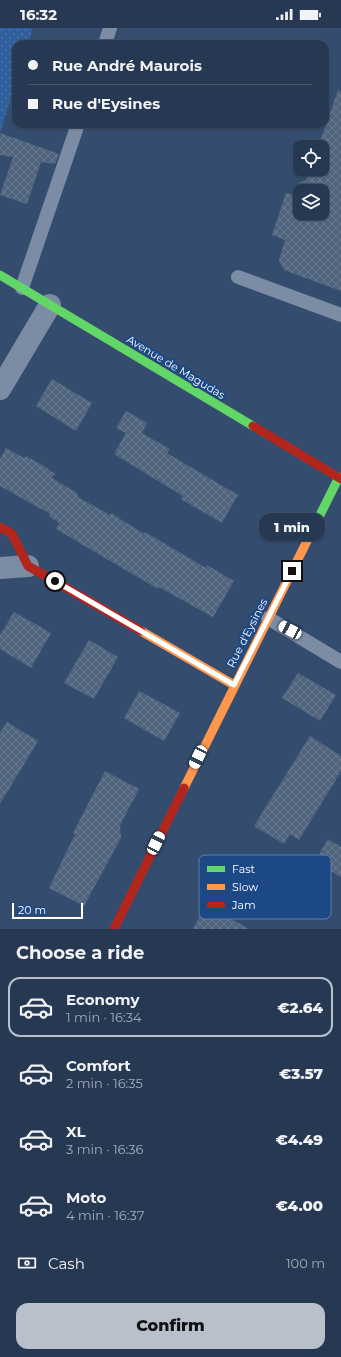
<!DOCTYPE html>
<meta charset="utf-8">
<style>
body{margin:0;font-family:Montserrat,sans-serif;background:#2f4059;color:#f1f3f6;height:100vh;display:flex;flex-direction:column;font-size:15px;white-space:nowrap}
*{box-sizing:border-box;margin:0}
p{font-size:13px;color:#a4acb8}
.icon{flex:none;width:22px;height:22px;fill:none;stroke:currentColor;stroke-width:2;stroke-linecap:round;stroke-linejoin:round}
.map{position:relative;height:901px;overflow:hidden}
.details{display:flex;flex-direction:column;background:#273952;flex:1}
.details>*{flex:none}
.banner{position:absolute;left:12px;top:12px;width:317px;height:88px;border-radius:12px;box-shadow:0 1px 3px #0004,0 0 0 1px #435369;display:grid;align-content:center;height:88px;padding:0 16px;background:#273952}
.controls{position:absolute;left:293px;top:112px;display:grid;gap:8px}
.controls a{display:grid;place-items:center;width:36px;height:36px;border-radius:8px;background:#273952;box-shadow:0 1px 3px #0004,0 0 0 1px #435369;font-size:20px}
.scale{position:absolute;left:12px;bottom:10px;width:71px;box-sizing:border-box;padding-left:4px;border:2px solid #fff;border-top:0;font-size:11px;line-height:14px;white-space:nowrap;color:#fff;-webkit-text-stroke:3px #1c4886;paint-order:stroke}
.end{position:absolute;width:18px;height:18px;margin:-9px;border:5px solid #fff;background:#111;box-shadow:0 0 0 2px #111}
.from{border-radius:50%}
.bubble{position:absolute;height:28px;border-radius:12px;background:#273952;box-shadow:0 1px 3px #0004,0 0 0 1px #435369;font-size:13px;font-weight:800;line-height:28px;text-align:center}
.car{position:absolute;width:12px;height:24px;margin:-12px -6px;border-radius:5px;box-shadow:0 0 3px 1px #0007;background:linear-gradient(#fff 24%,#345 0 40%,#fff 0 76%,#345 0 86%,#fff 0)}
.banner b{display:flex;align-items:center;gap:14px;height:38px;font-size:15px}
.banner b+b{border-top:1px solid #435369}
.banner i{width:10px;height:10px;background:#f1f3f6}
ul{padding:0;list-style:none}
li{display:flex;align-items:center;gap:12px;height:60px;margin:0 8px 6px;padding:0 8px;border:2px solid transparent;border-radius:12px}
li div{flex:1}
li b{display:block;font-size:15px}
li em{font-style:normal;font-weight:800}
li.selected{border-color:#b8c0cc}
li>.icon{width:36px;height:36px;stroke-width:1.5}
h2{padding:0 16px;font-size:18px;line-height:48px}
.pay{display:flex;align-items:center;gap:10px;height:44px;padding:0 16px;font-size:15px}
.pay p{margin-inline-start:auto}
.button{display:flex;gap:8px;margin-top:auto;padding:8px 16px}
.button a{flex:1;height:46px;border-radius:12px;background:#b8c0cc;color:#111;font-size:16px;font-weight:800;line-height:46px;text-align:center}
.status{display:flex;justify-content:space-between;align-items:center;height:28px;padding:0 20px;background:#273952;direction:ltr}
.status svg{height:11px;fill:currentColor}
.map>svg:first-child{display:block}
.grass{fill:url(#grass-dots)}
.building{fill:url(#building-cross-hatch);fill-rule:evenodd}
.lines{fill:none;stroke-linecap:round;stroke-linejoin:round}
.lane{stroke:#7b8ca4;stroke-width:14}
.street{stroke:#7b8ca4;stroke-width:22}
.fast{stroke:#63d668;stroke-width:9}
.slow{stroke:#ff974d;stroke-width:9}
.jam{stroke:#b3261e;stroke-width:9}
.route{stroke:#fff;stroke-width:5}
.labels{text-anchor:middle;dominant-baseline:central;stroke-width:4;stroke-linejoin:round;paint-order:stroke}
.street-label{font-size:11px;fill:#fff;stroke:#1c4886}
.key{fill:#1c4886;stroke:#607faa;stroke-width:1}
.key-label{font-size:11px;fill:#fff}
</style>
<div class="status"><b>16:32</b><svg viewBox="0 0 49 12"><path d="M0 12V9h3v3zM5 12V6h3v6zM10 12V3h3v9zM15 12V0h3v12zM26 1h20v11H26zM47 4h2v5h-2z"/></svg></div>
<div class="map">
<svg width="341" height="901" viewBox="0 0 341 901">
<defs>
<pattern id="grass-dots" width="8" height="8" patternUnits="userSpaceOnUse"><rect width="8" height="8" fill="#305f9d"/><path d="M2 2h.1M6 6h.1" fill="none" stroke="#4f77ac" stroke-width="1.8" stroke-linecap="round"/></pattern>
<pattern id="building-cross-hatch" width="8" height="8" patternUnits="userSpaceOnUse"><rect width="8" height="8" fill="#50647e"/><path d="M0 0l8 8M0 8l8-8" fill="none" stroke="#6a7b91"/></pattern>
</defs>
<rect width="100%" height="100%" fill="#344c6e"/>
<!-- grass -->
<path class="grass" d="M 0,0 L 33,0 L 28,16 L 16,16 L 16,55 L 0,105 Z"/>
<!-- building -->
<path class="building" d="M 338,62 L 341,63 L 341,263 L 284,242 L 279,232 L 285,212 L 272,207 L 286,165 L 294,167 L 299,155 L 306,152 L 310,141 L 322,141 L 322,119 L 318,119 ZM 300,163 L 322,163 L 322,185 L 300,185 Z
M 0,105 L 59,126 L 55,136 L 41,134 L 27,176 L 0,167 L 13,129 L 0,127 Z
M 52,351 L 92,375 L 76,403 L 36,378 Z
M 126,383 L 147,395 L 142,405 L 170,421 L 167,425 L 238,467 L 222,495 L 181,471 L 183,468 L 114,426 L 126,405 L 116,400 Z
M 6,420 L 24,430 L 26,428 L 44,438 L 55,446 L 52,450 L 77,465 L 78,469 L 110,487 L 111,485 L 144,506 L 145,504 L 206,540 L 207,537 L 234,553 L 213,589 L 159,559 L 158,561 L 56,501 L 59,495 L 49,488 L 50,486 L 0,458 L 0,431 Z
M 14,584 L 51,605 L 31,640 L 0,621 L 0,607 Z
M 89,612 L 118,629 L 94,671 L 64,655 Z
M 298,645 L 336,667 L 320,693 L 282,670 Z
M 139,663 L 180,685 L 164,713 L 124,690 Z
M 7,694 L 38,713 L 0,776 L 0,705 Z
M 310,708 L 341,728 L 341,743 L 299,812 L 290,806 L 284,816 L 254,798 Z
M 105,743 L 139,761 L 120,797 L 121,810 L 84,878 L 49,860 L 75,806 L 73,805 Z
M 328,811 L 341,819 L 341,849 L 315,834 Z
M 206,876 L 249,901 L 193,901 Z"/>
<g class="lines">
<!-- lane -->
<path class="lane" d="M 105,16 L 110,0
M 238,249 L 341,287
M 22,260 L 78,96
M 268,590 L 341,634"/>
<!-- street -->
<path class="street" d="M 0,361 L 50,277
M 0,540 L 28,538"/>
<!-- fast -->
<path class="fast" d="M 0,247 L 253,398
M 307,513 L 339,449"/>
<!-- slow -->
<path class="slow" d="M 141,603 L 234,657
M 184,760 L 307,513"/>
<!-- jam -->
<path class="jam" d="M 253,398 L 341,451
M 0,499 L 12,506 L 28,538 L 141,603
M 114,901 L 184,760"/>
</g>
<g class="lines">
<!-- route -->
<path class="route" d="M 55,553 L 234,657 L 292,543"/>
</g>
<g class="labels">
<!-- street labels -->
<g class="street-label">
<text transform="translate(176 339) rotate(31)">Avenue de Magudas</text>
<text transform="translate(247 605) rotate(-63)">Rue d'Eysines</text>
</g>
</g>
<!-- legend -->
<rect x="199" y="827" width="132" height="64" rx="6" class="key"/>
<rect x="207" y="838" width="18" height="6" fill="#63d668"/>
<rect x="207" y="856" width="18" height="6" fill="#ff974d"/>
<rect x="207" y="874" width="18" height="6" fill="#b3261e"/>
<g class="key-label">
<text x="232" y="845">Fast</text>
<text x="232" y="863">Slow</text>
<text x="232" y="881">Jam</text>
</g>
</svg>
<div class="controls">
<a><svg class="icon" aria-label="locate" viewBox="0 0 24 24"><circle cx="12" cy="12" r="6"/><path d="M12 2v4M12 18v4M2 12h4M18 12h4"/></svg></a>
<a><svg class="icon" aria-label="layers" viewBox="0 0 24 24"><path d="M12 4l9 5-9 5-9-5zM3 14l9 5 9-5"/></svg></a>
</div>
<div class="scale">20 m</div>
<i class="end from" style="left:55px;top:553px"></i>
<i class="end" style="left:292px;top:543px"></i>
<div class="bubble" style="left:259px;top:485px;width:66px">1 min</div>
<i class="car" style="left:290px;top:602px;rotate:298deg"></i>
<i class="car" style="left:198px;top:729px;rotate:206deg"></i>
<i class="car" style="left:156px;top:815px;rotate:26deg"></i>
<div class="banner">
<b><i class="from"></i>Rue André Maurois</b>
<b><i></i>Rue d'Eysines</b>
</div>
</div>
<section class="details">
<h2>Choose a ride</h2>
<ul>
<li class="selected"><svg class="icon" aria-label="car" viewBox="0 0 24 24"><path d="M5 17H2v-5l4-1 3-4h7l3 4 3 1v5h-3M9 17h6M6 11h13"/><circle cx="7" cy="17" r="2"/><circle cx="17" cy="17" r="2"/></svg><div><b>Economy</b><p>1 min · 16:34</p></div><em>€2.64</em></li>
<li><svg class="icon" aria-label="car" viewBox="0 0 24 24"><path d="M5 17H2v-5l4-1 3-4h7l3 4 3 1v5h-3M9 17h6M6 11h13"/><circle cx="7" cy="17" r="2"/><circle cx="17" cy="17" r="2"/></svg><div><b>Comfort</b><p>2 min · 16:35</p></div><em>€3.57</em></li>
<li><svg class="icon" aria-label="car" viewBox="0 0 24 24"><path d="M5 17H2v-5l4-1 3-4h7l3 4 3 1v5h-3M9 17h6M6 11h13"/><circle cx="7" cy="17" r="2"/><circle cx="17" cy="17" r="2"/></svg><div><b>XL</b><p>3 min · 16:36</p></div><em>€4.49</em></li>
<li><svg class="icon" aria-label="car" viewBox="0 0 24 24"><path d="M5 17H2v-5l4-1 3-4h7l3 4 3 1v5h-3M9 17h6M6 11h13"/><circle cx="7" cy="17" r="2"/><circle cx="17" cy="17" r="2"/></svg><div><b>Moto</b><p>4 min · 16:37</p></div><em>€4.00</em></li>
</ul>
<div class="pay"><svg class="icon" aria-label="cash" viewBox="0 0 24 24"><path d="M3 7h18v10H3z"/><circle cx="12" cy="12" r="2"/></svg>Cash<p>100 m</p></div>
<div class="button"><a>Confirm</a></div>
</section>
